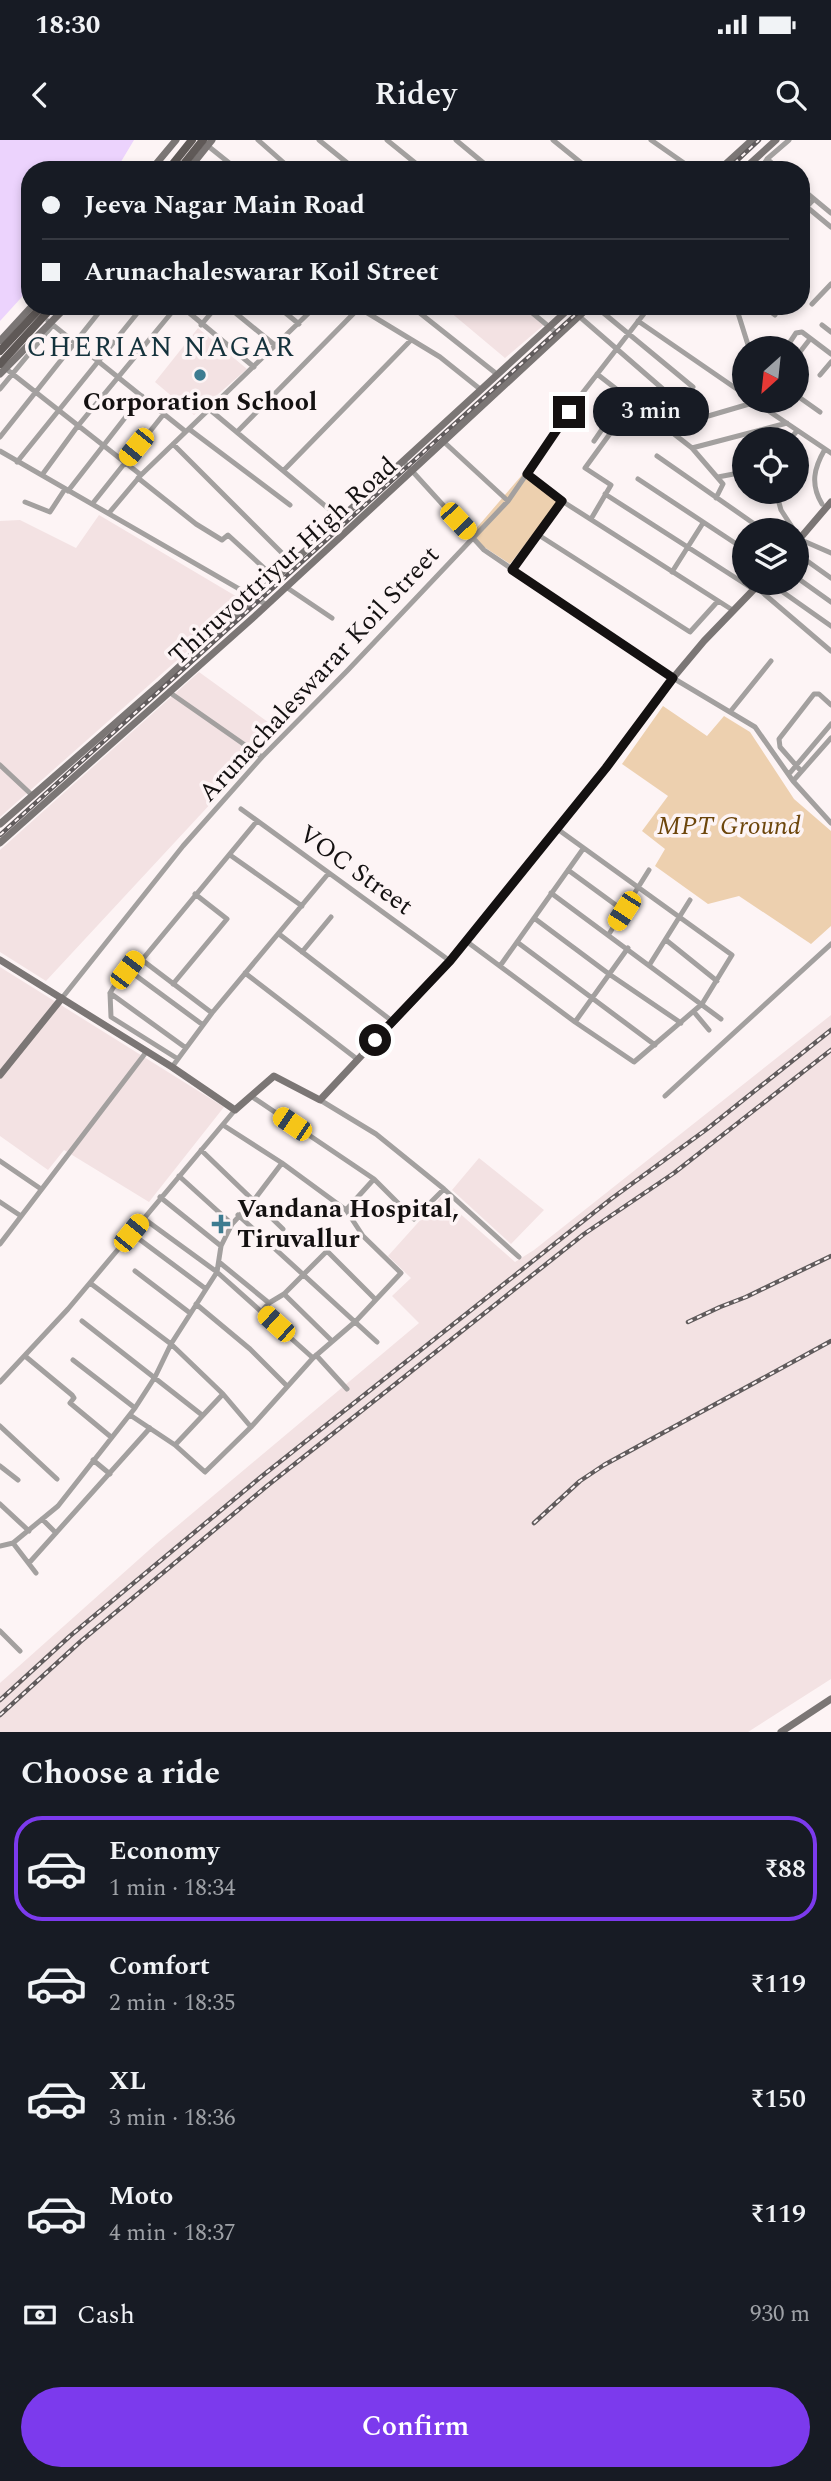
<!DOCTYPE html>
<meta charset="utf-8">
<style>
body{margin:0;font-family:Spectral,serif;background:#242831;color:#f1f3f6;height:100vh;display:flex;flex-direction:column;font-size:26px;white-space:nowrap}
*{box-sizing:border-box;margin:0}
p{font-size:23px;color:#9ea1a6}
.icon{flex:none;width:38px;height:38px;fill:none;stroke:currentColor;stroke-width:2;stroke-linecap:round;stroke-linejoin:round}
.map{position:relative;height:1592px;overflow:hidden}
.panel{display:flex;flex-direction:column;background:#171b24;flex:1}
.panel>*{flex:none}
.hud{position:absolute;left:21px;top:21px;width:789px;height:154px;border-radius:28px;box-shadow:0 4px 10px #0003;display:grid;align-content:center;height:154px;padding:0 21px;background:#171b24}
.needle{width:46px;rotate:207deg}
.fabs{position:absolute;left:732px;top:196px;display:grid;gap:14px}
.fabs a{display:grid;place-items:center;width:77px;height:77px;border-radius:50%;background:#171b24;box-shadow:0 4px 10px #0003;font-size:35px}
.end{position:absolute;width:32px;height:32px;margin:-16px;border:9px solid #141111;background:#fff;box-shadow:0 0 0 4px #fff}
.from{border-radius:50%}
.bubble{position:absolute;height:49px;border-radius:24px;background:#171b24;box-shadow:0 4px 10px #0003;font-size:23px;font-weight:600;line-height:49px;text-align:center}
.car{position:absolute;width:21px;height:42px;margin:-21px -10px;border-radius:9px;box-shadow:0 0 5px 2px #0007;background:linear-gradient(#f5c518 24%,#345 0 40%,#f5c518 0 76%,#345 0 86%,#f5c518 0)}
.hud b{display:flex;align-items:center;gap:24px;height:66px;font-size:26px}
.hud b+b{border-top:2px solid #363941}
.hud i{width:18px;height:18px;background:#f1f3f6}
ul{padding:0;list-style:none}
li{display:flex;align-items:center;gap:21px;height:105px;margin:0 14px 10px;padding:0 7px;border:4px solid transparent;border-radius:28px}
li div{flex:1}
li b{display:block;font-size:26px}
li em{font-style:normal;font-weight:600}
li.active{border-color:#7c3aed}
li>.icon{width:63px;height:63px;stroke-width:1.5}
h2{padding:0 21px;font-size:32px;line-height:84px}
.pay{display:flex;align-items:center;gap:18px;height:77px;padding:0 21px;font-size:26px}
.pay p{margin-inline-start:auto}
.button{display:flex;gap:14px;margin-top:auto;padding:14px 21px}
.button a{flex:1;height:80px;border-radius:42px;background:#7c3aed;color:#fff;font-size:28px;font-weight:600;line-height:80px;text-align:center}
.status{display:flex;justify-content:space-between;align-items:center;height:49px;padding:0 35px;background:#171b24;direction:ltr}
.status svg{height:19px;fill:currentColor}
header{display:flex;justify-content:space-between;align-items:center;height:91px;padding:0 21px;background:#171b24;font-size:32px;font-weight:600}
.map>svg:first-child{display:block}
.built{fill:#f3e2e3}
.green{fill:#edd0af}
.water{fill:#ecd3fd}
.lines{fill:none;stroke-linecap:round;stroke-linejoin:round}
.street{stroke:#a3a09f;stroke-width:5}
.secondary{stroke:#7b7675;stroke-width:7}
.primary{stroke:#5f5957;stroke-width:8}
.rail-casing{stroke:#605b5c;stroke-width:4.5}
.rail{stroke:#fdf4f5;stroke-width:2;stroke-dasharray:5;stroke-linecap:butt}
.route{stroke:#141111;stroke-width:9}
.poi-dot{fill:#3d7c91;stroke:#fdf4f5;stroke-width:2.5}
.labels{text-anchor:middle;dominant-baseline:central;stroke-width:7;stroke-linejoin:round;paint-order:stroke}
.poi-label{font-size:26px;font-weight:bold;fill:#141111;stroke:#fdf4f5}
.street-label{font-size:26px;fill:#141111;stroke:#fdf4f5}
.park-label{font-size:26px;font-style:italic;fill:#6d460c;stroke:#fdf4f5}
.neighbourhood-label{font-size:28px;letter-spacing:2px;fill:#14323c;stroke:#fdf4f5}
</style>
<div class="status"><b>18:30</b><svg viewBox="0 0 49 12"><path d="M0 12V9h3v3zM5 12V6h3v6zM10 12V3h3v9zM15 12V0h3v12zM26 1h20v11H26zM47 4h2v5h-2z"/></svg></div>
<header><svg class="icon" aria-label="back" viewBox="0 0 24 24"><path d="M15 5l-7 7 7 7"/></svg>Ridey<svg class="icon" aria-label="search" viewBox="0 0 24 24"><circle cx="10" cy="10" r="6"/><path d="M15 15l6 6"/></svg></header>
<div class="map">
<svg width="831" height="1592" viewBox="0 0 831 1592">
<rect width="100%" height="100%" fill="#fdf4f5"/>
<!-- built -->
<path class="built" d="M 443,166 L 522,166 L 545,184 L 505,218 Z
M 198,188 L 247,229 L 194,275 L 155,242 Z
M 99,375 L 244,461 L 0,677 L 0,381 L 20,380 L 76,408 Z
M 199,532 L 279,590 L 46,841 L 0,812 L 0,710 Z
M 0,827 L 224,967 L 149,1062 L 64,1010 L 48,1030 L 0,996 Z
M 831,875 L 831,1539 L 748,1592 L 0,1592 L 0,1543 L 157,1403 L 419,1183 L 392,1156 L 411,1138 L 388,1116 L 441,1057 L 515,1122 L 534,1110 Z
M 479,1018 L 544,1070 L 511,1104 L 452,1050 Z"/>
<!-- green -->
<path class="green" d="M 522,335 L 559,361 L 510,424 L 478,403 L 474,391 Z
M 663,566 L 707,596 L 724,576 L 750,592 L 794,659 L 831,691 L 831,786 L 811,804 L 739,756 L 708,764 L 655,726 L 665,709 L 642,691 L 668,656 L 622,624 Z"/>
<!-- water -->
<path class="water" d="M 0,0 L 134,0 L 116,30 L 30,30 L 30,148 L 0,181 Z"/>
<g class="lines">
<!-- street -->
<path class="street" d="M 258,0 L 292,30
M 319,0 L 356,30
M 387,0 L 424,30
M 456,0 L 492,30
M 553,0 L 590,30
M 651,0 L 694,30
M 208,6 L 238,30
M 767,19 L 780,30
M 760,30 L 767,19 L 789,0
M 802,49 L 831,73
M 802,63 L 831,87
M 802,72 L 814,59
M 802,148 L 802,149
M 812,164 L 831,144
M 181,166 L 254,227
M 227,166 L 276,206
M 277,166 L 299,184
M 356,166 L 440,217 L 480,249
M 411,166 L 498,235
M 524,166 L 559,195
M 595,166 L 693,247
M 732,166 L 738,173 L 749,208
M 763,166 L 775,175
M 580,177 L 679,263
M 48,181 L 185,291
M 638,181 L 744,254
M 201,185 L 217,166
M 822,185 L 831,192
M 786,208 L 796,193 L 802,192 L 831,214
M 796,217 L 810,199
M 5,228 L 141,335
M 597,234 L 692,308 L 723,344 L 716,358
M 820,235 L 831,222
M 0,249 L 53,185
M 796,255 L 820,272
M 754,261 L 831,313
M 209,269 L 341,379
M 698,279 L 756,262
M 189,289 L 290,365
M 237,292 L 359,168
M 0,297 L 104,166
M 790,299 L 797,291
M 594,301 L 625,256
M 444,302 L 508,361
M 173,304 L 292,423
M 692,308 L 787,283
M 0,311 L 267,465
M 657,316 L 763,390
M 403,321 L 484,410 L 673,538 L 755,587 L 793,641 L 831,683
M 17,322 L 143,166
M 284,330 L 411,200
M 527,334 L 562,361 L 734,471
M 42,335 L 77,287 L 177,166
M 718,337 L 744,332
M 138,338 L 196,384 L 222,400 L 228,395 L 275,438
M 638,339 L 744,409
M 68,351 L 142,256
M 776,352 L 781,370 L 794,390
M 605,354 L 753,449
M 25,362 L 50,372 L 65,349
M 93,363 L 163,275
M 822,364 C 810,344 814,328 825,309
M 109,373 L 141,335 L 316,166
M 591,379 L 611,345 L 585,328 L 633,262
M 537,394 L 690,492 L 718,461
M 796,394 L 799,399 L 831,413
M 796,413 L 831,438
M 512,430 L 562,361
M 672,432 L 703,383
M 796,437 L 831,462
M 770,443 L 831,486
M 286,447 L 332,478
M 756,447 L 831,511
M 169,552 L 262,617
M 730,572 L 771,521
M 0,625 L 33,656
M 801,631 L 780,607 L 779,599 L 814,554 L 819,554 L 831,565
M 789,634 L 831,584
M 793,641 L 831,598
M 241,669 L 450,821
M 230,715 L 302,766
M 568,730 L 624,771
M 551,753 L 721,879
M 534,778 L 609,834 L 681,883
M 279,794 L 392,881
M 609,794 L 649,730
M 666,800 L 717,841
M 466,801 L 575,882 L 634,922 L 702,864 L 732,815 L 556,688
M 517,802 L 655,905
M 302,812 L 331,777
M 142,820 L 136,817 L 113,848 L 110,853 L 111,877 L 178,919
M 650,824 L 690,760
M 500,826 L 583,709
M 127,829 L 203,885
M 245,833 L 357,919
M 173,844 L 227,779 L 195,754
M 110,853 L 186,908
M 62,858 L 183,706 L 262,617 L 348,530 L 508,361 L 584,251 L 650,166
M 694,872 L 709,890
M 212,873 L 142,820 L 257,681
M 575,882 L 628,808
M 172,927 L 212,873 L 328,734
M 251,956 L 374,1039 L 414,1079 L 444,1049
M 665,956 L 831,804
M 320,960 L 376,994 L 444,1049 L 519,1117
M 201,1010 L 283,1089
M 0,1021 L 41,1049
M 179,1036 L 232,1084
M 160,1057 L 221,1106
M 0,1062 L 21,1076
M 346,1070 L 374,1039
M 238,1075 L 377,1202
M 143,1078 L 217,1132 L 313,1218
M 131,1093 L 206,1149
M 0,1104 L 147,911
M 219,1122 L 269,1163
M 135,1131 L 190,1173
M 90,1143 L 171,1204 L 223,1254 L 251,1287
M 284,1154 L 332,1201
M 196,1164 L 250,1209 L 286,1245
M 262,1171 L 269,1163 L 284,1154 L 327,1111 L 375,1159
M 82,1181 L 202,1275
M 316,1215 L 347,1249
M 25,1216 L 72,1255 L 74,1258 L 70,1263 L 111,1297
M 73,1220 L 135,1268
M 0,1242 L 68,1169 L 235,970
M 130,1275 L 175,1305 L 205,1332 L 251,1287 L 313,1218 L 356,1181 L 401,1133 L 363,1096 L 346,1070 L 282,1023 L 223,985
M 0,1286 L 57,1339
M 175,1305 L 223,1254
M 93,1320 L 110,1334
M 0,1326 L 18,1340
M 0,1364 L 29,1391
M 42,1379 L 56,1393
M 13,1403 L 36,1433
M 0,1406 L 13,1403 L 58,1366 L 135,1268 L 155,1237 L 171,1204 L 217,1132 L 221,1106 L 232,1084 L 254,1060 L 282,1023
M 29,1423 L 150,1288
M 0,1491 L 20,1511"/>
<!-- secondary -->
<path class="secondary" d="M 151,30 L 176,0
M 188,30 L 212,0
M 719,30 L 752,0
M 743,30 L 776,0
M 0,201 L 32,166
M 0,234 L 67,166
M 796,403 L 831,362
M 0,684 L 159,545 L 572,166
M 0,703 L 255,476 L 590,166
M 0,820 L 172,927 L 235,970 L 274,936 L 320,960 L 450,821 L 606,628 L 673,538 L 704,501 L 760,443
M 0,935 L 62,858
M 781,1592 L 831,1559"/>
<!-- primary -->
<path class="primary" d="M 168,30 L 192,0
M 179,30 L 203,0
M 0,211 L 42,166
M 0,224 L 53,166"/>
<!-- rail casing -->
<g class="rail-casing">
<path id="rail" d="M 727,30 L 759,0
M 0,695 L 585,166
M 688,1182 L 720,1167 L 746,1157 L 831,1116
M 534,1383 L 580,1341 L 604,1325 L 831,1201
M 0,1560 L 70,1496 L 262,1336 L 611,1059 L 707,989 L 831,890
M 0,1575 L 80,1502 L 267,1346 L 584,1094 L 674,1033 L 831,910"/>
</g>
<!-- rail -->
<use href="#rail" class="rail"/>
</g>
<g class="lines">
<!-- route -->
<path class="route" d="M 375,900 L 450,821 L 606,628 L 673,538 L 512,430 L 562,361 L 527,334 L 569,272"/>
</g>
<!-- markers -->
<g class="poi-dot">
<circle cx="200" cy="235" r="7"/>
<path d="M217.5 1073.5h7v7h7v7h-7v7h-7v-7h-7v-7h7z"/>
</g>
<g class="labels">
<!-- poi labels -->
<g class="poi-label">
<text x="200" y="262">Corporation School</text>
<text x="237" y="1069" text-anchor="start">Vandana Hospital,<tspan x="237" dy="30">Tiruvallur</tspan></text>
</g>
<!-- street labels -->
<g class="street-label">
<text transform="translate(283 421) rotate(-42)">Thiruvottriyur High Road</text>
<text transform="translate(319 534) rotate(-47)">Arunachaleswarar Koil Street</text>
<text transform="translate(356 730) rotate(36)">VOC Street</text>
</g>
<!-- park labels -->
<g class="park-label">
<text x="729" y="686">MPT Ground</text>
</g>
<!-- neighbourhood labels -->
<g class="neighbourhood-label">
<text x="161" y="207">CHERIAN NAGAR</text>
</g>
</g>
</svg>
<div class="fabs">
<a><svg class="needle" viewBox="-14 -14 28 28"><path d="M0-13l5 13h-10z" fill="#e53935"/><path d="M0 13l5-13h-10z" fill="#9ea1a6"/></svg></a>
<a><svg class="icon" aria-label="locate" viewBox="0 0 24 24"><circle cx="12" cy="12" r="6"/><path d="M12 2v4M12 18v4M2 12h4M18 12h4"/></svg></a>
<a><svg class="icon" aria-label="layers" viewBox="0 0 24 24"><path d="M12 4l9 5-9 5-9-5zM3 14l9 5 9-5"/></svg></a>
</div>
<i class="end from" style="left:375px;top:900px"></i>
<i class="end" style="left:569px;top:272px"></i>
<div class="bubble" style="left:593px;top:247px;width:116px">3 min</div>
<i class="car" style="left:136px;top:307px;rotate:219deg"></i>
<i class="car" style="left:458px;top:381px;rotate:137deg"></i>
<i class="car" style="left:624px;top:771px;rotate:213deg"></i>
<i class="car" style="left:127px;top:830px;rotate:37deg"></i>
<i class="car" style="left:292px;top:984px;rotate:304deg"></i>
<i class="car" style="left:131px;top:1093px;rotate:39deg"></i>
<i class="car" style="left:276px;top:1184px;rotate:312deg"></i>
<div class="hud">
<b><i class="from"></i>Jeeva Nagar Main Road</b>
<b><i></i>Arunachaleswarar Koil Street</b>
</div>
</div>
<section class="panel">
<h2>Choose a ride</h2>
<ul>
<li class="active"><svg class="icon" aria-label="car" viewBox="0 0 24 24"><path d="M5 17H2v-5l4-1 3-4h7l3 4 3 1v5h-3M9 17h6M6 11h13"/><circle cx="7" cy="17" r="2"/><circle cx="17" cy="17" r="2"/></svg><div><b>Economy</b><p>1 min · 18:34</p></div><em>₹88</em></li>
<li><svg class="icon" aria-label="car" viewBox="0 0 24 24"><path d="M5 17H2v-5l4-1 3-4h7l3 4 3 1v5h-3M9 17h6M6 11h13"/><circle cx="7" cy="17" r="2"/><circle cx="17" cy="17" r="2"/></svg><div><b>Comfort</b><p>2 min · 18:35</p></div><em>₹119</em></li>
<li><svg class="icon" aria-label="car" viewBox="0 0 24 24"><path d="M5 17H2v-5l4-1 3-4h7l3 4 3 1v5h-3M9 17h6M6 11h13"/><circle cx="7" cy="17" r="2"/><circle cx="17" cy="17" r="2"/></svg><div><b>XL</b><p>3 min · 18:36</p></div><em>₹150</em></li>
<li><svg class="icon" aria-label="car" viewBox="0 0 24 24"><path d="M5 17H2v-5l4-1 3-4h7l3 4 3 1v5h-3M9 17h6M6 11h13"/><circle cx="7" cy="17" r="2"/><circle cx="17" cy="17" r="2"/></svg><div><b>Moto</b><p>4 min · 18:37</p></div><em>₹119</em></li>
</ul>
<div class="pay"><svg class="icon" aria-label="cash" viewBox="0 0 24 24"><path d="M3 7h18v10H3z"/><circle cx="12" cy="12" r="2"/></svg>Cash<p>930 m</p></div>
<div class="button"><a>Confirm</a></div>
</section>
